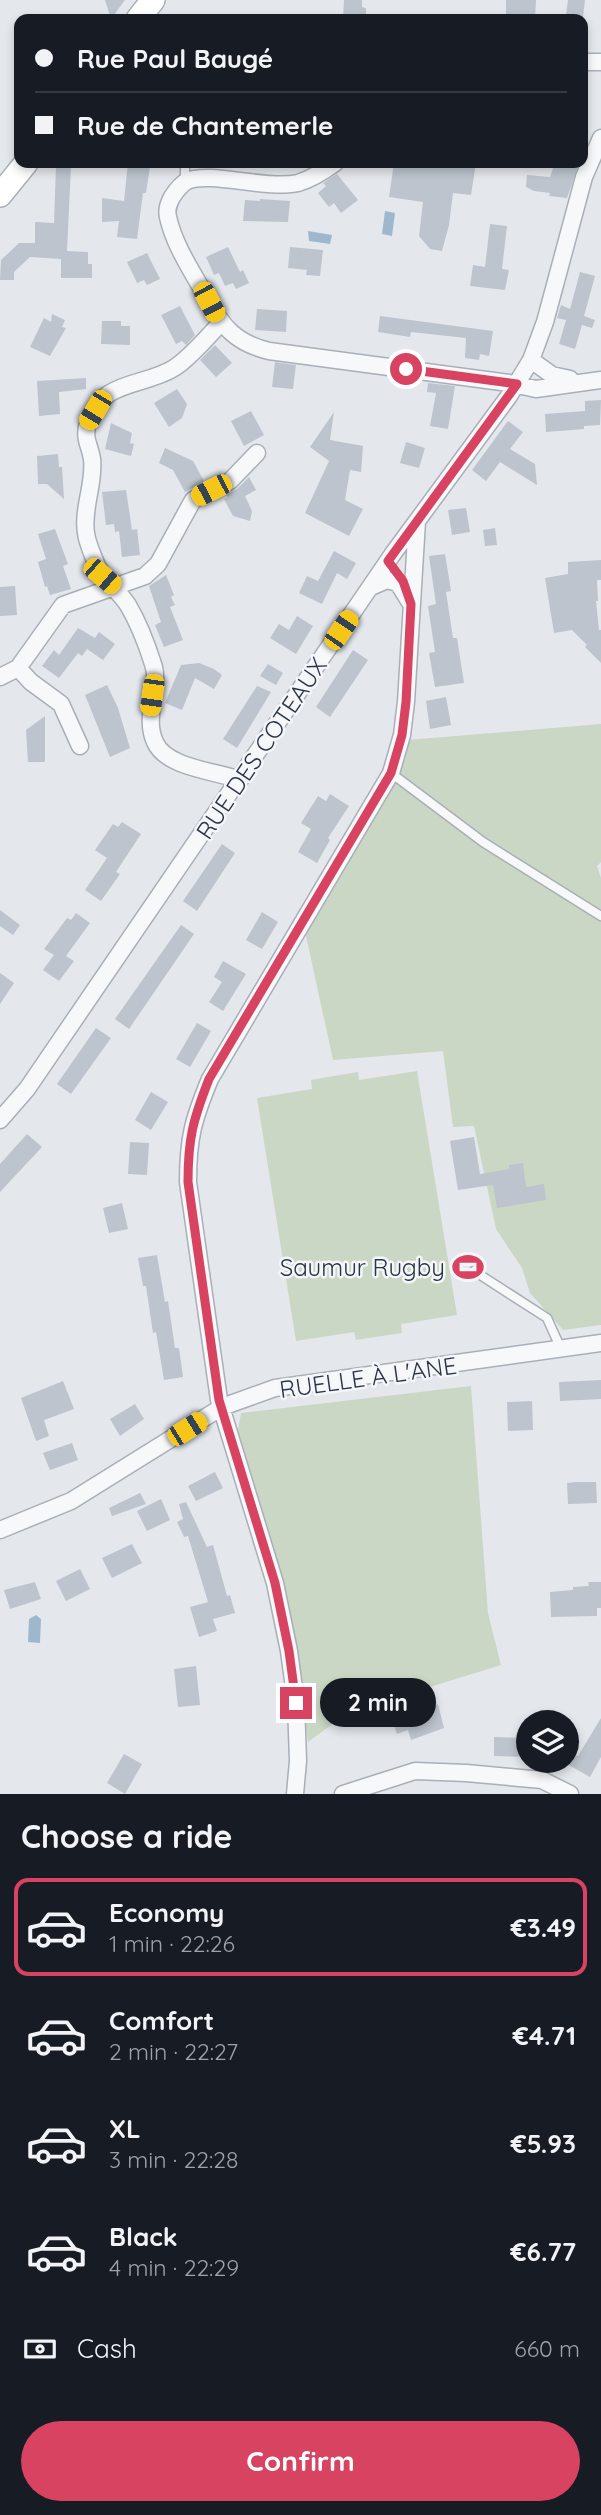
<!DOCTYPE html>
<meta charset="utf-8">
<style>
body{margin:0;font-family:Quicksand,sans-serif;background:#20242c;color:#f1f3f6;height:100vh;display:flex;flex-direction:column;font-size:26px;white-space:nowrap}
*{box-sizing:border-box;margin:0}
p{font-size:23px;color:#9ea1a6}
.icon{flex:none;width:38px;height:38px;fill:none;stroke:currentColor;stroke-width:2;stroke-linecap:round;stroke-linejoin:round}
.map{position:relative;height:1794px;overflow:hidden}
.sheet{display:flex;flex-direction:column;background:#171b24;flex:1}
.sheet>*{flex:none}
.banner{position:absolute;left:14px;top:14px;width:574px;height:154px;border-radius:14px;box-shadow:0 4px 10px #0003;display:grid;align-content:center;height:154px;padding:0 21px;background:#171b24}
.controls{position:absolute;left:516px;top:1710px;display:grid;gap:14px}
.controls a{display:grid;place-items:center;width:63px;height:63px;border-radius:50%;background:#171b24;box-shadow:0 4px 10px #0003;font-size:35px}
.end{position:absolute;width:32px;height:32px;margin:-16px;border:9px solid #d74361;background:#fff;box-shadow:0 0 0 4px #fff}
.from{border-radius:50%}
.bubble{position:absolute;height:49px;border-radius:24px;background:#171b24;box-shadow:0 4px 10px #0003;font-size:23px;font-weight:800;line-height:49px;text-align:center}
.car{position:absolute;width:21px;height:42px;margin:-21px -10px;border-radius:9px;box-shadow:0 0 5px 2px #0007;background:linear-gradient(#f5c518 24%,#345 0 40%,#f5c518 0 76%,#345 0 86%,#f5c518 0)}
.banner b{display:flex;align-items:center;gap:24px;height:66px;font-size:26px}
.banner b+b{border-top:2px solid #363941}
.banner i{width:18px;height:18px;background:#f1f3f6}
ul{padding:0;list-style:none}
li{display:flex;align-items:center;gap:21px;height:98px;margin:0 14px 10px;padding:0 7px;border:4px solid transparent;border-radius:14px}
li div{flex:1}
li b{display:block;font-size:26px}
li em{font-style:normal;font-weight:800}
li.active{border-color:#d74361}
li>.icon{width:63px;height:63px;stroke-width:1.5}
h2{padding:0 21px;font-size:32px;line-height:84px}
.pay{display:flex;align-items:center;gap:18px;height:77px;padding:0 21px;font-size:26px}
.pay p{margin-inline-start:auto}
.button{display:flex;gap:14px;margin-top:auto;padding:14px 21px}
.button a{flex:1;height:80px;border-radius:42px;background:#d74361;color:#fff;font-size:28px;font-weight:800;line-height:80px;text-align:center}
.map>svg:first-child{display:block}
.green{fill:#cad7c4}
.water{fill:#9db7ce}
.building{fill:#bdc4cd}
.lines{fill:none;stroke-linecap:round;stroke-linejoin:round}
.service-casing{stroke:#a8afb7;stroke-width:11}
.minor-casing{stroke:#a8afb7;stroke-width:19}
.secondary-casing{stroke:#a8afb7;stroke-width:26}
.service{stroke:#f7f8fa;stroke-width:8}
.minor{stroke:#f7f8fa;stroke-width:16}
.secondary{stroke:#fff;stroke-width:23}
.route{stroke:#d74361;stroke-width:9}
.labels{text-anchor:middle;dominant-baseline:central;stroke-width:5;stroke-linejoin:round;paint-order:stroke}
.street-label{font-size:24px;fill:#2a3646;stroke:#f4f6f9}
.poi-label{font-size:24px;fill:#2a3646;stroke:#f4f6f9;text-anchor:end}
</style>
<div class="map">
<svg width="601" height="1794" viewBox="0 0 601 1794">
<rect width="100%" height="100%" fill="#e4e8ec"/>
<!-- green -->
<path class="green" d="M 601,724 L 601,862 L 597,866 L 601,878 L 601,1325 L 563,1330 L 530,1293 L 522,1268 L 496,1229 L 474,1126 L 453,1127 L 443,1051 L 333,1060 L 305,931 L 407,740 Z
M 417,1071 L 457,1315 L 401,1324 L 402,1333 L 356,1340 L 354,1332 L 296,1341 L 257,1098 L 312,1089 L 311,1080 L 358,1072 L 359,1080 Z
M 471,1386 L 488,1613 L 501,1665 L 356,1710 L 342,1717 L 308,1742 C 294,1636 264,1534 238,1430 L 241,1413 Z"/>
<!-- water -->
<path class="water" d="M 385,211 L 395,213 L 392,236 L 382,234 Z
M 308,231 L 332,235 L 330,244 L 309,241 Z
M 36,1615 L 41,1619 L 40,1643 L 28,1642 L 29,1619 Z"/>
<!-- building -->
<path class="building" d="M 105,0 L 125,0 L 111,19 Z
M 344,0 L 362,0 L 362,7 L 366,8 L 366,19 L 343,19 Z
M 506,0 L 536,0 L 535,19 L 506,18 Z
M 568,0 L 585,0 L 583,17 L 566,15 Z
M 128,163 L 148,163 L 147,167 L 150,167 L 146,193 L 143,193 L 137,239 L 117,237 L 119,221 L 102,222 L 102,198 L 124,201 Z
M 394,163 L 420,163 L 456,168 L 456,163 L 476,163 L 471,195 L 453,193 L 449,225 L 442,251 L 430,249 L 419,236 L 423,202 L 389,197 Z
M 555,163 L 579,163 L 567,198 L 549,196 L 550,193 L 534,191 L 526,187 L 527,175 L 550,177 Z
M 56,166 L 71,166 L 67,251 L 88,252 L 88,264 L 92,264 L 92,278 L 61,278 L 61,259 L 30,257 L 14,272 L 14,280 L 0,280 L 1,260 L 19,243 L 35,243 L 35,222 L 54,223 Z
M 337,174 L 358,200 L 341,213 L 334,203 L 329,207 L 318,193 L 326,186 L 323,183 Z
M 260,199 L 290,201 L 288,222 L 243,221 L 245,200 L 260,201 Z
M 490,224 L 507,226 L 502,269 L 509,270 L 505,290 L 470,286 L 473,265 L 485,267 Z
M 228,247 L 240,272 L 243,270 L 249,283 L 236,289 L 233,283 L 225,286 L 219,273 L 214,275 L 206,257 Z
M 290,247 L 323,250 L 320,276 L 306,275 L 307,270 L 288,268 Z
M 147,253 L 160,279 L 147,285 L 144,280 L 137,283 L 127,262 Z
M 580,272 L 595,276 L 584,316 L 595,320 L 592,328 L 582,325 L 575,349 L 559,344 L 566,320 L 557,318 L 561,305 L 570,309 Z
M 180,306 L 195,335 L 186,345 L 182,341 L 176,344 L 161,315 Z
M 257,309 L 287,311 L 286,332 L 255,330 Z
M 52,314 L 65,320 L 62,327 L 66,328 L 50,356 L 30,347 L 44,318 L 51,322 Z
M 380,316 L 493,331 L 489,356 L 480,354 L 479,360 L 465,358 L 466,338 L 411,332 L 410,337 L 378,332 Z
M 102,321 L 121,321 L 121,326 L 130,326 L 130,345 L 101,344 Z
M 215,345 L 232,363 L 216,377 L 200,360 Z
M 275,362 L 296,365 L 293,389 L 272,387 Z
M 86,378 L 86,389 L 59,392 L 60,414 L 39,416 L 37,381 Z
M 428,383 L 455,386 L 448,429 L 430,426 L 436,393 L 427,392 Z
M 177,389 L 187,404 L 182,418 L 169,427 L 154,403 Z
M 601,400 L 600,425 L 584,426 L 584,429 L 546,432 L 545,414 L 585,411 L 585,401 Z
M 251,411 L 264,435 L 244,446 L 231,421 Z
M 334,412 L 330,440 L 363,446 L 361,472 L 350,470 L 345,500 L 363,509 L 349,536 L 305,513 L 329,461 L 310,447 Z
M 508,421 L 523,432 L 510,449 L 535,464 L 537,485 L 500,462 L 486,481 L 472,470 Z
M 111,423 L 132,433 L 130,443 L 134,444 L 131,456 L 105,449 Z
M 406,442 L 425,448 L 419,468 L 400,463 Z
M 165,448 L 193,461 L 204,481 L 185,492 L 173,470 L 159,463 Z
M 58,454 L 59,467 L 62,467 L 64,499 L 47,484 L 38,484 L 37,456 Z
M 249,477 L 256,490 L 245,496 L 252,511 L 250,521 L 233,516 L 224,499 L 228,497 L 226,495 L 237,489 Z
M 126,490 L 132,530 L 137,529 L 140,555 L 122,557 L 119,531 L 115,532 L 114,524 L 106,525 L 102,492 Z
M 466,508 L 470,532 L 452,535 L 448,510 Z
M 495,528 L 497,545 L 485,546 L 483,530 Z
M 55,529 L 68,564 L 63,566 L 71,589 L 50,595 L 47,586 L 45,587 L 38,562 L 46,559 L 38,534 Z
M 334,551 L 356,563 L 347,579 L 337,573 L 322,604 L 299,593 L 307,576 L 318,581 Z
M 445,554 L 451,591 L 446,592 L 453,638 L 457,638 L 464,683 L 435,687 L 429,653 L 435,652 L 428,606 L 436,604 L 429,556 Z
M 601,560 L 601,580 L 597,580 L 598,601 L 596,601 L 599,630 L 601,630 L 601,663 L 585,647 L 587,645 L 572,630 L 554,633 L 545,578 L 568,574 L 568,562 Z
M 166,575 L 174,595 L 171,597 L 175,605 L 170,607 L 183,640 L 164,647 L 155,625 L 161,622 L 149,586 Z
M 15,586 L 17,615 L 0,616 L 0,587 Z
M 297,616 L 313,626 L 296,654 L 270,638 L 279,624 L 289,630 Z
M 78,628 L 95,638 L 99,632 L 115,644 L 103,660 L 87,649 L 82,656 L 78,653 L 59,678 L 42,666 L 54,650 L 59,655 Z
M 353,650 L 368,660 L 330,717 L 316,707 Z
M 199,663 L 214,669 L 222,675 L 214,689 L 195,678 L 182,710 L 165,703 L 181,665 Z
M 268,664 L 283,673 L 276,685 L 260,676 Z
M 107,685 L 118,708 L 130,748 L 110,757 L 85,695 Z
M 257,686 L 271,692 L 237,748 L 223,739 Z
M 446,697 L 451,725 L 430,729 L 426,701 Z
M 45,716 L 45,762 L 28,762 L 26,730 Z
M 330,794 L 349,806 L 328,838 L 330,840 L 317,863 L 298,852 L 311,829 L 301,823 L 318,796 L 326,801 Z
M 122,822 L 141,834 L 116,872 L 120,874 L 101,901 L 85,890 L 107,858 L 95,850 L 113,824 L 118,827 Z
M 222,844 L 235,853 L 197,911 L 183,901 Z
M 0,910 L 20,925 L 13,935 L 0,926 Z
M 262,912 L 278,922 L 262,949 L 246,940 Z
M 76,913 L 90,923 L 66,956 L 74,961 L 59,981 L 43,970 L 54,955 L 44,949 L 67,918 L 71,920 Z
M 181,925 L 194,934 L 129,1029 L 115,1019 Z
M 223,961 L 246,974 L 223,1011 L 209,1002 L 222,982 L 214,977 Z
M 0,973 L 14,983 L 0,1004 Z
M 197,1023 L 211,1031 L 190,1067 L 176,1059 Z
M 96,1028 L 111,1038 L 71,1094 L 57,1084 Z
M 151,1092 L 168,1102 L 151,1130 L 135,1120 Z
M 27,1134 L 42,1147 L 0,1192 L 0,1164 Z
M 474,1137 L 480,1174 L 509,1169 L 509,1165 L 523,1163 L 526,1187 L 544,1184 L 546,1200 L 497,1208 L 493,1185 L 458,1190 L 450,1141 Z
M 130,1142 L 149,1143 L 147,1175 L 128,1174 Z
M 122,1203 L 128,1229 L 109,1233 L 103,1208 Z
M 157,1255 L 165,1302 L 168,1301 L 175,1348 L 179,1348 L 183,1377 L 164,1380 L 156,1332 L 153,1333 L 146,1286 L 143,1286 L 138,1258 Z
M 601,1380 L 601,1399 L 560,1401 L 559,1382 Z
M 63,1381 L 74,1409 L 44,1420 L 49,1436 L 36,1441 L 21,1398 Z
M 532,1401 L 533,1430 L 508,1431 L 507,1402 Z
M 135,1404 L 144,1419 L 120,1436 L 110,1419 Z
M 72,1443 L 78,1460 L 50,1470 L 43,1453 Z
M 215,1472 L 223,1488 L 196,1501 L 188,1486 Z
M 576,1482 L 596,1482 L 597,1503 L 568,1504 L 567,1483 Z
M 140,1493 L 146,1504 L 112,1516 L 109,1508 Z
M 161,1499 L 170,1520 L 147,1531 L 137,1511 Z
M 186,1502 L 207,1547 L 213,1545 L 227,1596 L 230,1595 L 235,1613 L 213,1619 L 217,1631 L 199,1637 L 190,1607 L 208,1602 L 188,1536 L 184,1537 L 177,1522 L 183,1519 L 179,1504 Z
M 132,1544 L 142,1563 L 112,1578 L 102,1558 Z
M 80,1569 L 90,1589 L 66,1601 L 56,1581 Z
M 35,1582 L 41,1599 L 10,1609 L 4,1590 Z
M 588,1582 L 601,1582 L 601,1608 L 597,1608 L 597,1616 L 551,1617 L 550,1592 L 573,1590 L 573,1587 L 589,1586 Z
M 196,1666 L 200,1705 L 178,1707 L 174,1669 Z
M 438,1704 L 444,1728 L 411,1740 L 408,1730 L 397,1734 L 393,1723 Z
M 601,1718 L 601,1757 L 590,1777 L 565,1763 L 571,1753 L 578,1756 Z
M 494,1737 L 528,1738 L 528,1757 L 494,1756 Z
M 124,1754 L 142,1764 L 125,1794 L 107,1783 Z"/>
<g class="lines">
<!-- service casing -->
<g class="service-casing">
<path id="service" d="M 185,182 L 185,163
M 391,773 L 483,842 L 601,916
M 474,1271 L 547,1318 L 561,1349"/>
</g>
<!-- minor casing -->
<g class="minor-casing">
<path id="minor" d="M 583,62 L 601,62
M 335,163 C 324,171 311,179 298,183 C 266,190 210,171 187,181 C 181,184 176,191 172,197 C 169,203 166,209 168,217 C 174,245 193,273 207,298 C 222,327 236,343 269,351 L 509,383 L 536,389 L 601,380
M 220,324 C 207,337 190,358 174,368 C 144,387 101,379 88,423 C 83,439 90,445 92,459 C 95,483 82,509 86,533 C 87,542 98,571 104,577 C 112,587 120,593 128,605 C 138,622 147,645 153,664 C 161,686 143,717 155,742 C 166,768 216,771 240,780
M 531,360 L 552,375 L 570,379
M 371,587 L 387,580 L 398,583 L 411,604
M 18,668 L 31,682 L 61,704 L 80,746
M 0,677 L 18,668 L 63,605 L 145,576 L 158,564 L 193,500 L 230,481 L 257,453
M 0,1120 L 27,1089 L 392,555 L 509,396 L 531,360 L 545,322 L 584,177 L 601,138
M 0,1530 L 71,1501 L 222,1407 L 275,1388 L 601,1343
M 295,1794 L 298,1761 L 296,1703 L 289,1651 L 275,1583 L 219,1400 L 188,1182 C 188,1138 193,1120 210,1079 L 391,773 L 402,735 L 406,702 L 417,521
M 343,1794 L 415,1771 L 466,1773 L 542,1780 L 570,1794"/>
</g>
<!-- secondary casing -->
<g class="secondary-casing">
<path id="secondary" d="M 138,19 L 153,0
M 0,195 L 26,163"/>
</g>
<!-- service -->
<use href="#service" class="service"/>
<!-- minor -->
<use href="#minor" class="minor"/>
<!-- secondary -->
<use href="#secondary" class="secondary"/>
</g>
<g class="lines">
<!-- route -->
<path class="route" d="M 296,1703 L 289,1651 L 275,1583 L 219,1400 L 188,1182 C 188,1138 193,1120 209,1079 L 391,773 L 402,735 L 406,702 L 411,604 L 403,581 L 388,561 L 517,384 L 406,369"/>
</g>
<!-- icons -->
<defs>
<g id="stadium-bare" transform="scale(2.415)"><path d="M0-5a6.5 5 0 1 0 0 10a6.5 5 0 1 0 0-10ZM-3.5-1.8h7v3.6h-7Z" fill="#d74361" stroke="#f4f6f9" stroke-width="2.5" paint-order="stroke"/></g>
</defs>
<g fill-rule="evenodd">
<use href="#stadium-bare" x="468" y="1267"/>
</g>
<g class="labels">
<!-- street labels -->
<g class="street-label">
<text transform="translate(261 748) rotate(-56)">RUE DES COTEAUX</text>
<text transform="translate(368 1377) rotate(-8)">RUELLE À L'ANE</text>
</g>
<!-- poi labels -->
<g class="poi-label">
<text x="445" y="1267">Saumur Rugby</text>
</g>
</g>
</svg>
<div class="controls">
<a><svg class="icon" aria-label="layers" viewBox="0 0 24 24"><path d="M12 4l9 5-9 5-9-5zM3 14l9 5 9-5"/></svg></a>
</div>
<i class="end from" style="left:406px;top:369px"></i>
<i class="end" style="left:296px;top:1703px"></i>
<div class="bubble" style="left:320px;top:1678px;width:116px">2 min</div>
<i class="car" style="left:209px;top:302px;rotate:152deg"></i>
<i class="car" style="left:95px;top:410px;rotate:211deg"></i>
<i class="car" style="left:211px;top:490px;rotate:243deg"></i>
<i class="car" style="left:102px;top:576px;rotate:131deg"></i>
<i class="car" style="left:341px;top:630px;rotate:34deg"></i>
<i class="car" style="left:152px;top:695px;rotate:188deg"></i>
<i class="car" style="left:187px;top:1429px;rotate:58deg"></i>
<div class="banner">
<b><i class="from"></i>Rue Paul Baugé</b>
<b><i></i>Rue de Chantemerle</b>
</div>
</div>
<section class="sheet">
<h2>Choose a ride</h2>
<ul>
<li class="active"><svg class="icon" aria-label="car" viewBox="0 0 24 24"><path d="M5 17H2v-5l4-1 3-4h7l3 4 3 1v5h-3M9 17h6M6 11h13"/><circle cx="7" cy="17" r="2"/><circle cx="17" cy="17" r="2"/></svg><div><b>Economy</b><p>1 min · 22:26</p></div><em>€3.49</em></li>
<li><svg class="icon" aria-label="car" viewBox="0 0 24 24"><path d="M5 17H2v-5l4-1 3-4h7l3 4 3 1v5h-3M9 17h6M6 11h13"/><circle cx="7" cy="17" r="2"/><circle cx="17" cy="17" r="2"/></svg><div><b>Comfort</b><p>2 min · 22:27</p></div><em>€4.71</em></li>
<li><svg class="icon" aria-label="car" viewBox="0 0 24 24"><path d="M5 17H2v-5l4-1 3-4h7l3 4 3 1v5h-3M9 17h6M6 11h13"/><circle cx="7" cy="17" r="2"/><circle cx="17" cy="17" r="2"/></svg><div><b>XL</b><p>3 min · 22:28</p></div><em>€5.93</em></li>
<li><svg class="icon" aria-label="car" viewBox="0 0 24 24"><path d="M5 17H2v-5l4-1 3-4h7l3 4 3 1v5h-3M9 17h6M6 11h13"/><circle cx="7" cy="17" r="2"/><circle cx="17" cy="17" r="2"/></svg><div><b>Black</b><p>4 min · 22:29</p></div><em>€6.77</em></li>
</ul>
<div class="pay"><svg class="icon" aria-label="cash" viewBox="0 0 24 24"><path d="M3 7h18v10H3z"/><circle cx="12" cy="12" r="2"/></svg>Cash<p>660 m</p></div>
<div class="button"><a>Confirm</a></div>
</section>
